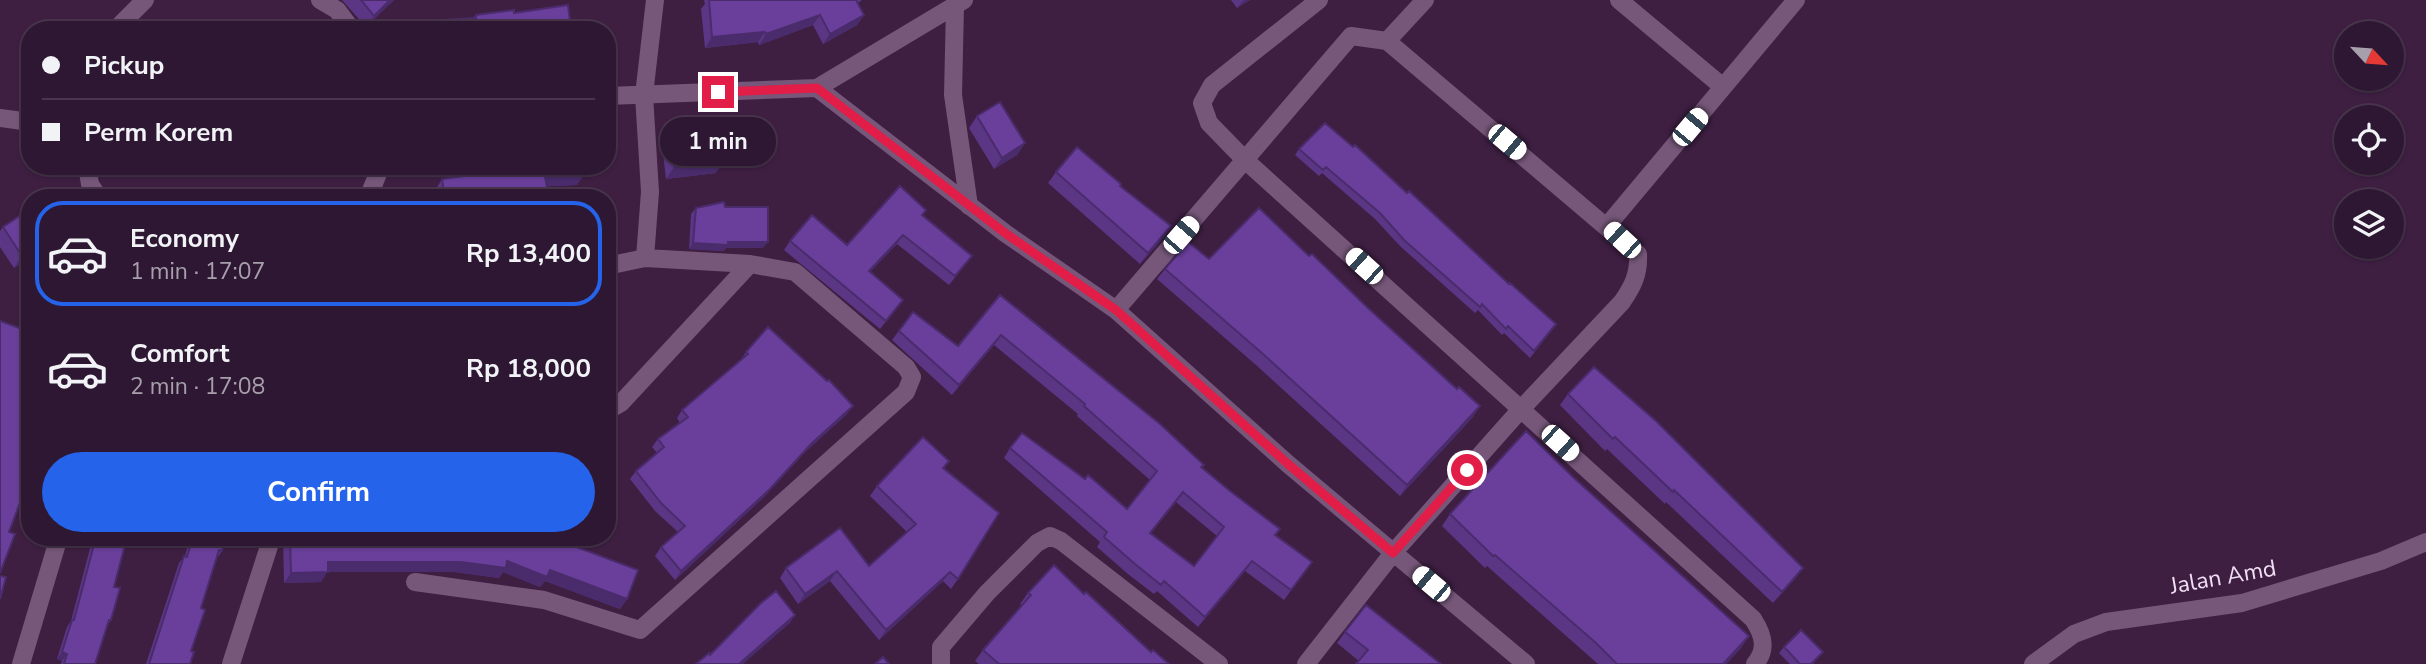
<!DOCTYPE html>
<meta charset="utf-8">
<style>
body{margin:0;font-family:"Nunito Sans",sans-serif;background:#3a243e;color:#f1f3f6;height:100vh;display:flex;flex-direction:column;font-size:26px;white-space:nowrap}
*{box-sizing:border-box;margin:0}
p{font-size:23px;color:#a79fac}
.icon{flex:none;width:38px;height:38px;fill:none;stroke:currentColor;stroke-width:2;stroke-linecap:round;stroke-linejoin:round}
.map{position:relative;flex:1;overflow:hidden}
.side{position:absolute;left:21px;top:189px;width:595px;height:357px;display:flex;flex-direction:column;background:#2e1732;border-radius:28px;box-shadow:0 2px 5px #0004,0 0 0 2px #49364d}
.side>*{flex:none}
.hud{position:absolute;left:21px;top:21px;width:595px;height:154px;border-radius:28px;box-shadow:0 2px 5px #0004,0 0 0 2px #49364d;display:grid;align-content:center;height:154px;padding:0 21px;background:#2e1732}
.needle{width:46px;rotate:116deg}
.controls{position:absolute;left:2334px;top:21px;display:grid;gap:14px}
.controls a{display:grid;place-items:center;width:70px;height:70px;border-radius:50%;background:#2e1732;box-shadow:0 2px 5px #0004,0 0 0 2px #49364d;font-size:35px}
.end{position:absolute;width:32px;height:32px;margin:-16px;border:9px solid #e11d48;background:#fff;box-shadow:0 0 0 4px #fff}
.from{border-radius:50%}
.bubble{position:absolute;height:49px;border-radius:24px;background:#2e1732;box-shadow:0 2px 5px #0004,0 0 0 2px #49364d;font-size:23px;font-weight:700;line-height:49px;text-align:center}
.car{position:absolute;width:21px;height:42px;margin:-21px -10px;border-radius:9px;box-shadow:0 0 5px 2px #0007;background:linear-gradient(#fff 24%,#345 0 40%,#fff 0 76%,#345 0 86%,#fff 0)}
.hud b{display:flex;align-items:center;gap:24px;height:66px;font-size:26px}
.hud b+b{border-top:2px solid #49364d}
.hud i{width:18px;height:18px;background:#f1f3f6}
ul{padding:12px 0 0;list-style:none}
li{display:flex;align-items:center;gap:21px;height:105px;margin:0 14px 10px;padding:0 7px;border:4px solid transparent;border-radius:28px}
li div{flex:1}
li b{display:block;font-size:26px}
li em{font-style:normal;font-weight:700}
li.on{border-color:#2563eb}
li>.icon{width:63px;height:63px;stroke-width:1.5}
.cta{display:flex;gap:14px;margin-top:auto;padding:14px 21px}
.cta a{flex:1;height:80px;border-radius:42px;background:#2563eb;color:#fff;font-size:28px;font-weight:700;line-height:80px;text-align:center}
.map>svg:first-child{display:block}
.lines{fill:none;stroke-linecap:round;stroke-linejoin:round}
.street{stroke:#76577a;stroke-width:18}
.wall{fill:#5b3685;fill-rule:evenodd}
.shaded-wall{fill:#4a2c6c}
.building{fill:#6a3f9b;stroke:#4a2c6c;stroke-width:2;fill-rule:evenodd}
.route{stroke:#e11d48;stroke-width:9}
.labels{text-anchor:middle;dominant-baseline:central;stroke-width:5;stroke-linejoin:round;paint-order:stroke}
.street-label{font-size:23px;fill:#f2dff5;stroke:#3e1f42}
</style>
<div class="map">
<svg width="2426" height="664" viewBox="0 0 2426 664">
<rect width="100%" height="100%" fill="#3e1f42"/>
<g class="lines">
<!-- street -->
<path class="street" d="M 320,0 L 337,10 L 352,30
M 1319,0 L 1212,85 L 1202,103 L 1209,123 L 1245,160 L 1753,619 C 1763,634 1768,649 1755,664
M 1619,0 L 1723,87
M 955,6 L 953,95 L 969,206
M 115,30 L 145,0
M 1387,41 L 1425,0
M 817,88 L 1005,233 L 1116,310 L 1288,464 L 1526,664
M 607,96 L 817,88 L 964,0
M 0,118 L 30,122
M 87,166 L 90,184 L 99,198
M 368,198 L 381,166
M 1607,226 L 1796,0
M 607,266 L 645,258 L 650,192 L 644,95 L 655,0
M 1116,310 L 1351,36 L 1387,41 L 1638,254 C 1639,274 1633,286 1622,302 L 1522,408 L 1393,553 L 1306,664
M 607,411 L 621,403 L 750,264
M 415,582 L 544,600 L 640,630 L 906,392 L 912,377 L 906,367 L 795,272 L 750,264 L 645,258
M 21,664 L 59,537
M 231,664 L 272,537
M 941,664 L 941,647 L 987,593 L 1037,543 L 1050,536 L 1061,541 L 1219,664
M 2033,664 L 2074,634 L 2106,622 L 2242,603 L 2381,561 L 2426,542"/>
</g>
<!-- wall -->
<path class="wall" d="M 342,0 L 394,0 L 366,27 Z
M 704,0 L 862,0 L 858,3 L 864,15 L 857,25 L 823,44 L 813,25 L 759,45 L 758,42 L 705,48 L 701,9 L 705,4 Z
M 1231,0 L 1250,0 L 1237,8 Z
M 514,13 L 571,30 L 422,30 L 428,21 L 473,18 L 476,15 Z
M 977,116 L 1025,143 L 1017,155 L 994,169 L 969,128 Z
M 1325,123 L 1552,330 L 1530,358 L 1504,333 L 1502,335 L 1478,310 L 1475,313 L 1400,246 L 1375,219 L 1322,173 L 1319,176 L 1295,155 L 1299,149 Z
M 670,132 L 716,173 L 666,179 L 662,144 Z
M 478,166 L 583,166 L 577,185 L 547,186 L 549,198 L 437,198 L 436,189 L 442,179 L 479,174 Z
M 1056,172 L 1171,226 L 1163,238 L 1140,264 L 1048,183 Z
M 725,207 L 763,248 L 726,248 L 723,251 L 689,249 L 691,214 L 696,208 Z
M 30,209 L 30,257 L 14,268 L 0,247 L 0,231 L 3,227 Z
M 922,215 L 972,256 L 949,285 L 897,244 L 870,272 L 903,300 L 880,329 L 784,250 L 790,241 L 847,245 Z
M 1209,259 L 1473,417 L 1400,496 L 1256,365 L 1157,279 L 1165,269 Z
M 1000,295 L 1202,467 L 1276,535 L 1312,562 L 1284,600 L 1245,571 L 1198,627 L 1157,591 L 1154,594 L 1128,574 L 1097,547 L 1100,542 L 1004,458 L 1010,448 L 1127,509 L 1150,480 L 1077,416 L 1078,414 L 994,345 L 952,395 L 892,340 L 913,312 L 958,346 ZM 1176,502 L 1217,536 L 1194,566 L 1150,534 Z
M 746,352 L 847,414 L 805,452 L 764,497 L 675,580 L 655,556 L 661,547 L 678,532 L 655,511 L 630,479 L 636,471 L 657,453 L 652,447 L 658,439 L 680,423 L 677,418 L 682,410 L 741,360 Z
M 1568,394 L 1795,579 L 1773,603 L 1666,502 L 1665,504 L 1607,449 L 1605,451 L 1560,405 Z
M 949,461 L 944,469 L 958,579 L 951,589 L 943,581 L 879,640 L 830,581 L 798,604 L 780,578 L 786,568 L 869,566 L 907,532 L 870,496 L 877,486 Z
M 1574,478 L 1749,636 L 1741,648 L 1726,664 L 1598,664 L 1487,566 L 1485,568 L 1442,526 L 1450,514 Z
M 93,537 L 127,537 L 114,587 L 111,620 L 108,625 L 95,664 L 61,664 L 62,661 L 57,659 L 67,627 L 71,621 Z
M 190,537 L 225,537 L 222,551 L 217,558 L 201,608 L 191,651 L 190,664 L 146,664 L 179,563 L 185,556 Z
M 283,537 L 550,537 L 627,599 L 620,609 L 545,581 L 540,587 L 503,572 L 499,578 L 454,572 L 327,572 L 321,582 L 284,583 Z
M 1028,593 L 1084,594 L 1151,652 L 1169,664 L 979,664 L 975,661 L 983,650 L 1022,605 L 1020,604 Z
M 1345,632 L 1441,664 L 1359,661 L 1337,643 Z
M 1784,647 L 1823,652 L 1813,664 L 1790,664 L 1779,653 Z"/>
<!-- shaded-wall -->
<path class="shaded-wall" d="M 390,0 L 394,0 L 366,27 L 374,16 Z
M 1245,0 L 1250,0 L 1237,8 L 1242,2 Z
M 820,15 L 813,25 L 759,45 L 766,34 Z
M 864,15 L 857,25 L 823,44 L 830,34 Z
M 765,32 L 758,42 L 705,48 L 712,37 Z
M 1025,143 L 1017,155 L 994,169 L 1002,158 Z
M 724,161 L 716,173 L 666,179 L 674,167 Z
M 584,175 L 577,185 L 538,187 L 545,177 Z
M 1171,226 L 1163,238 L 1140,264 L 1148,253 Z
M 903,235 L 897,244 L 862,280 L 869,271 Z
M 728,242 L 768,242 L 763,248 L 726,248 L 723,251 L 689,249 L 693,243 Z
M 30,251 L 30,257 L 14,268 L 22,256 Z
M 1001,335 L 994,345 L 952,395 L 959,385 Z
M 853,406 L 847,414 L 805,452 L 764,497 L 675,580 L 681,571 L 811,444 Z
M 1480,406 L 1473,417 L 1400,496 L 1407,485 Z
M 507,561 L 550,570 L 627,599 L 620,609 L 545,581 L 540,587 L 503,572 L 499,578 L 454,572 L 327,572 L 321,582 L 284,583 L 291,573 L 328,562 Z
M 1252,561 L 1245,571 L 1198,627 L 1205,617 Z
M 1803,568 L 1795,579 L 1773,603 L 1782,592 Z
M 837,571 L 830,581 L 798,604 L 805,594 Z
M 950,572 L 943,581 L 879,640 L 886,630 Z
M 795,615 L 790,623 L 743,664 L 739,664 Z
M 1749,636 L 1741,648 L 1726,664 L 1723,664 Z
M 62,652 L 67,654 L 62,661 L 57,659 Z"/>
<!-- building -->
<path class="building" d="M 361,0 L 390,0 L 374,16 Z
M 709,0 L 856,0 L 864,15 L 830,34 L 820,15 L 766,34 L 765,32 L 712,37 Z
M 568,5 L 571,30 L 429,30 L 428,21 L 476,18 L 476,15 L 514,10 L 514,13 Z
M 1000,102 L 1025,143 L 1002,158 L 977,116 Z
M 1325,123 L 1353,147 L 1355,145 L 1407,193 L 1409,191 L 1509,284 L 1510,283 L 1556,324 L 1534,351 L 1508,326 L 1506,329 L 1482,304 L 1480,307 L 1404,240 L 1380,213 L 1326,167 L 1323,170 L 1299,149 Z
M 721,127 L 724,161 L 674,167 L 670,132 Z
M 1077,147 L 1121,184 L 1120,186 L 1171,226 L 1148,253 L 1056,172 Z
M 486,166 L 583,166 L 584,175 L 545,177 L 549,198 L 445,198 L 442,179 L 487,173 Z
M 900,186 L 926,210 L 922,215 L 972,256 L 955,276 L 903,235 L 869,271 L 903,300 L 886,321 L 790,241 L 812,215 L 847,245 Z
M 724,202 L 725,207 L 768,207 L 768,242 L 728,242 L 728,245 L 693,243 L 696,208 Z
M 1259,208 L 1309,256 L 1312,254 L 1369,309 L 1457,389 L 1459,387 L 1480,406 L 1407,485 L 1263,354 L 1165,269 L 1188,242 L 1209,259 Z
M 30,209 L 30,251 L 22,256 L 3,227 Z
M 1000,295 L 1160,424 L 1204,465 L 1201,467 L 1230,491 L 1280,529 L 1275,535 L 1312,562 L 1291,590 L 1252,561 L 1205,617 L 1164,581 L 1161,585 L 1135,564 L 1104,537 L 1107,532 L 1010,448 L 1022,433 L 1085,479 L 1088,475 L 1127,509 L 1157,471 L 1084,406 L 1085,404 L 1001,335 L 959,385 L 899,331 L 913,312 L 958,346 ZM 1183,492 L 1224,527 L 1194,566 L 1150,533 Z
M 0,321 L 30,332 L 30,476 L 9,532 L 15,534 L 0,573 Z
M 768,327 L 827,381 L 829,380 L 853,406 L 811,444 L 770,489 L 681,571 L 661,547 L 685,526 L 661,503 L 636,471 L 664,447 L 658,439 L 688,417 L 682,410 L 748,354 L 746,352 Z
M 1594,367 L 1656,421 L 1803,568 L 1782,592 L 1674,490 L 1673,492 L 1615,437 L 1613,439 L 1568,394 Z
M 1526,431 L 1574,478 L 1749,636 L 1723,664 L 1617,664 L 1596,643 L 1495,555 L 1493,556 L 1450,514 Z
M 923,437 L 949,461 L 943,468 L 999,513 L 958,579 L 950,572 L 886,630 L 837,571 L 805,594 L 786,568 L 840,528 L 869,566 L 916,524 L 877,486 Z
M 607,478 L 614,479 L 608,510 L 607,510 Z
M 96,537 L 127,537 L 114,587 L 120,588 L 111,620 L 109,620 L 95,664 L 64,664 L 67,654 L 62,652 L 72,620 L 74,620 Z
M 193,537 L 225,537 L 222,551 L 219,550 L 201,608 L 205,610 L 191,651 L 194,652 L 190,664 L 149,664 L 184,556 L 187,557 Z
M 290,537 L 550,537 L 638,570 L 627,599 L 550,570 L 547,577 L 507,561 L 506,568 L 461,562 L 328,562 L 328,572 L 291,573 Z
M 1054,565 L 1084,594 L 1086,592 L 1151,652 L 1153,650 L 1169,664 L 999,664 L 983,650 L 1031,595 L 1028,593 Z
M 0,576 L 6,577 L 0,599 Z
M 776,591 L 795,615 L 739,664 L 696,664 L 709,653 L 710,655 L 761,603 Z
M 1366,605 L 1441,664 L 1356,664 L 1368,650 L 1345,632 Z
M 1801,630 L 1823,652 L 1811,664 L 1800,664 L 1784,647 Z
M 883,657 L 889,664 L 875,664 Z"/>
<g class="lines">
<!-- route -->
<path class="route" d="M 718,92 L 817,88 L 1005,233 L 1116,310 L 1288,464 L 1393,553 L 1467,470"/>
</g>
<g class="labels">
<!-- street labels -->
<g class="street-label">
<text transform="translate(2223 577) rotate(-10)">Jalan Amd</text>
</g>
</g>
</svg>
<div class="controls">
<a><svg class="needle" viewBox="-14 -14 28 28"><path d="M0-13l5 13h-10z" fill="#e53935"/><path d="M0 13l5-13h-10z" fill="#a79fac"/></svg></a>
<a><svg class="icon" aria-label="locate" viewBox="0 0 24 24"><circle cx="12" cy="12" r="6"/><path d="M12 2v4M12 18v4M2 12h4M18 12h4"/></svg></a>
<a><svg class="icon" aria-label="layers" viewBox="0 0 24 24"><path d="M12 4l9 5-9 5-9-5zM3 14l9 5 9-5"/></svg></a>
</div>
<i class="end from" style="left:1467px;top:470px"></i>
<i class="end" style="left:718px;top:92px"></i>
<div class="bubble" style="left:660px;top:117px;width:116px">1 min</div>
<i class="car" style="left:1690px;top:127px;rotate:40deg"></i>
<i class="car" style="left:1507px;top:142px;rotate:130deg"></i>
<i class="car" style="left:1181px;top:235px;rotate:41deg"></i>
<i class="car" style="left:1622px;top:240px;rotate:313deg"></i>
<i class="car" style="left:1364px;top:266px;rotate:312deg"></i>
<i class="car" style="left:1560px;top:443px;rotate:132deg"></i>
<i class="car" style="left:1431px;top:584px;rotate:310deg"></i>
<div class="hud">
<b><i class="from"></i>Pickup</b>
<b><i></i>Perm Korem</b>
</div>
<section class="side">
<ul>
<li class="on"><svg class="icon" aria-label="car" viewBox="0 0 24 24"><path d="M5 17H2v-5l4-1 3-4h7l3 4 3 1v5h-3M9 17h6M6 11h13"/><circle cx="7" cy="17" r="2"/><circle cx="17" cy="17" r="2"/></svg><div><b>Economy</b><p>1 min · 17:07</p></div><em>Rp 13,400</em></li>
<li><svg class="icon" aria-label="car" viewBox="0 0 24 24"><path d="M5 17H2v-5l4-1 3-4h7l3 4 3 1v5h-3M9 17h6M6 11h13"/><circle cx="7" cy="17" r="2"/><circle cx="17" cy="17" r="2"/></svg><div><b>Comfort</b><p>2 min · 17:08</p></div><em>Rp 18,000</em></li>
</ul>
<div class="cta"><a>Confirm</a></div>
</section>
</div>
